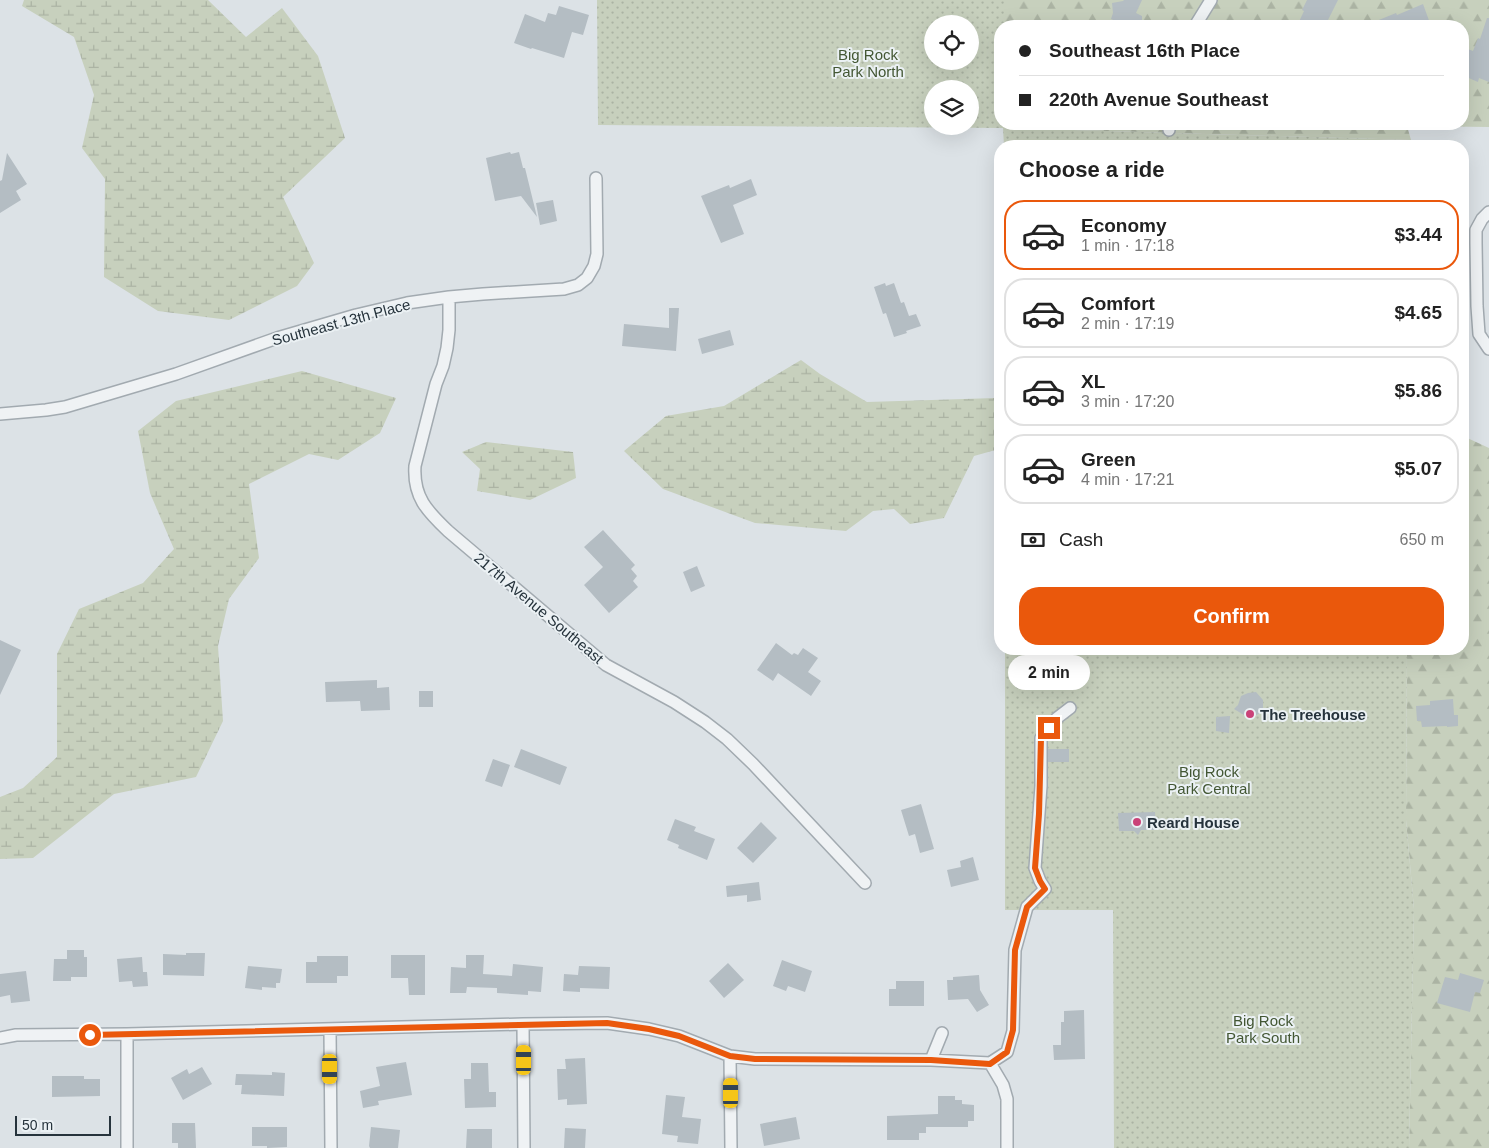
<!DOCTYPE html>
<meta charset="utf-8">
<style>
body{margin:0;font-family:Arial,sans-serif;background:#f2f2f2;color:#222;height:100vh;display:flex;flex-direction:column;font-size:19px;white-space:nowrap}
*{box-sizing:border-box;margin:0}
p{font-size:16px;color:#767676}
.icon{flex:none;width:28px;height:28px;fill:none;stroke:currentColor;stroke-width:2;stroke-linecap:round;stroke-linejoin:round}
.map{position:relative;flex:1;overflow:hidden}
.details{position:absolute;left:994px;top:140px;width:475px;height:515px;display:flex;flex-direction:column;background:#fff;border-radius:20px;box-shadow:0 5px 20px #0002}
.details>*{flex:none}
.top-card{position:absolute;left:994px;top:20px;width:475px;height:110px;border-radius:20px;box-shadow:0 5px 20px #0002;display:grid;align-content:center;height:110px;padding:0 25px;background:#fff}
.controls{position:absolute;left:924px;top:15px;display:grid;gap:10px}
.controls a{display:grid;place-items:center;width:55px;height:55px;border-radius:50%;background:#fff;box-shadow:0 5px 20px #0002;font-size:25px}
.scale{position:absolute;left:15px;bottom:12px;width:96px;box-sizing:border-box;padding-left:5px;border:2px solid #26333c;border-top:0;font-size:14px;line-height:18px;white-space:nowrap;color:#26333c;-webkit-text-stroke:4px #ebf1f4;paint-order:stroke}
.end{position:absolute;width:22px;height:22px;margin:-11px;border:6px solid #ea580c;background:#fff;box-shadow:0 0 0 2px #fff}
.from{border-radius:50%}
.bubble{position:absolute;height:35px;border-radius:18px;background:#fff;box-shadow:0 5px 20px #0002;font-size:16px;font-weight:600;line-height:35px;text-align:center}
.car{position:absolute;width:15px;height:30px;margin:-15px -8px;border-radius:6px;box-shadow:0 0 4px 1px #0007;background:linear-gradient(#f5c518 24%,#345 0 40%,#f5c518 0 76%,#345 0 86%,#f5c518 0)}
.top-card b{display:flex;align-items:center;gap:18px;height:48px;font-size:19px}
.top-card b+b{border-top:1px solid #e0e0e0}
.top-card i{width:12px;height:12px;background:#222}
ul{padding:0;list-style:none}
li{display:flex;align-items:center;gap:15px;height:70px;margin:0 10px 8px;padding:0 15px;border:2px solid #e0e0e0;border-radius:20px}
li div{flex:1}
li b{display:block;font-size:19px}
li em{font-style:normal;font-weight:600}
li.on{border-color:#ea580c}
li>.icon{width:45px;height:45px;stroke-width:1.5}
h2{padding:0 25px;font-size:22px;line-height:60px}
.pay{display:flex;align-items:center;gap:12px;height:55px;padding:0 25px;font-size:19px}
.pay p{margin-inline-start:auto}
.button{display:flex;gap:10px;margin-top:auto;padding:10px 25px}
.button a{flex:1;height:58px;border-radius:20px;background:#ea580c;color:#fff;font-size:20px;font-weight:600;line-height:58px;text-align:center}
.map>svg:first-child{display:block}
.forest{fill:url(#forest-firs)}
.wetland{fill:url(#wetland-marsh)}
.park{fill:url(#park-dots);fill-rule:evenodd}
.building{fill:#b4bdc3}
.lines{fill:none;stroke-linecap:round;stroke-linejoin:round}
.minor-casing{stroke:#a2aab0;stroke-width:14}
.minor{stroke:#eff2f4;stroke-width:11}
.route{stroke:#ea580c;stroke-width:6}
.poi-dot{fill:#ca4278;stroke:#ebf1f4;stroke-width:2}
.labels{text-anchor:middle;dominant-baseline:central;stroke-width:4;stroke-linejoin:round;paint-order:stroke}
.park-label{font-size:15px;fill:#435734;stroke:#ebf1f4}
.street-label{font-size:15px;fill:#26333c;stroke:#ebf1f4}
.poi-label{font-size:15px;font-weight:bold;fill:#26333c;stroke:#ebf1f4;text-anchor:start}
</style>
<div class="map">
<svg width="1489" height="1148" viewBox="0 0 1489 1148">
<defs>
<pattern id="forest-firs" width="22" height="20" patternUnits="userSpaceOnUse" patternTransform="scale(1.25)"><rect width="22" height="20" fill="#c7d0bd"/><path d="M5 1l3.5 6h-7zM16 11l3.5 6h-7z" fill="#abb3a3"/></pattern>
<pattern id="wetland-marsh" width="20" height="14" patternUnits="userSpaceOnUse" patternTransform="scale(1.25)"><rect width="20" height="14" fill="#c7d0bd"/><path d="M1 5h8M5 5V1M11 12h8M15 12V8" fill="none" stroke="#abb3a3"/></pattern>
<pattern id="park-dots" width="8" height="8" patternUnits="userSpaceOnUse" patternTransform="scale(1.25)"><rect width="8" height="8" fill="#c7d0bd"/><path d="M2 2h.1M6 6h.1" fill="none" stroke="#abb3a3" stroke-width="1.8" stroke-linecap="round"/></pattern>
</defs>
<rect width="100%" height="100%" fill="#dce2e6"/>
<!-- forest -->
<path class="forest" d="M 1004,0 L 1489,0 L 1489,127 L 1407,126 L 1411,140 L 1004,128 L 1004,124 L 1462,124 L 1462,26 L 1004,26 Z
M 1463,436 L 1489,448 L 1489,1148 L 1409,1148 L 1414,909 L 1406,820 L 1407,649 L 1462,649 Z"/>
<!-- wetland -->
<path class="wetland" d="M 24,0 L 208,0 L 246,37 L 282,8 L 318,56 L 345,138 L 283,197 L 314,263 L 297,286 L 229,320 L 158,311 L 104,277 L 105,179 L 82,148 L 94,95 L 74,37 L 22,6 Z
M 801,360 L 820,374 L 867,402 L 996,398 L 999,449 L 974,456 L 944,518 L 910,524 L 894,509 L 873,511 L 846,531 L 755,523 L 663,489 L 624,451 L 666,416 L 724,406 Z
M 302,371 L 396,398 L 380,433 L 338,460 L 309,454 L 249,484 L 259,558 L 229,599 L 218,646 L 223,721 L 196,777 L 114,794 L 33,858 L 0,859 L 0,797 L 23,788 L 57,757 L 57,654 L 79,609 L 143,583 L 174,549 L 150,493 L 138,431 L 176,401 Z
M 486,442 L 573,452 L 576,478 L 530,500 L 477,491 L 480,469 L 462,452 Z"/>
<!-- park -->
<path class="park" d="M 597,0 L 1004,0 L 1004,26 L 1000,26 L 1000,124 L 1004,124 L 1004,128 L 1411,140 L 1411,146 L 1004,146 L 1003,128 L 598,125 ZM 932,24 L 970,24 L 970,61 L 932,61 ZM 932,89 L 970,89 L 970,126 L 932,126 Z
M 1005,649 L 1407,649 L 1406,820 L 1414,909 L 1409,1148 L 1114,1148 L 1113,910 L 1005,910 Z"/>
<!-- building -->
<path class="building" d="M 1124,0 L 1142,0 L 1136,13 L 1142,16 L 1142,23 L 1140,26 L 1119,26 L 1118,22 L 1111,19 L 1113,13 L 1112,3 L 1123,1 Z
M 1307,0 L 1338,0 L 1325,26 L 1297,26 L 1304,11 L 1302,10 Z
M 1423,4 L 1431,26 L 1415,26 L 1413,22 L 1403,26 L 1364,26 L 1396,13 L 1397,15 Z
M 559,6 L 589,15 L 583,35 L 572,32 L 564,58 L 532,48 L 531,49 L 514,43 L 525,14 L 545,22 L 548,13 L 556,15 Z
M 1487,18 L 1489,18 L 1489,82 L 1479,78 L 1478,82 L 1464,76 L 1468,66 L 1462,64 L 1462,47 L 1473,51 L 1478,38 L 1480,39 Z
M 510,152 L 511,154 L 519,152 L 523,168 L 525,168 L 537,217 L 521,196 L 495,201 L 486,158 Z
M 7,153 L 27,184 L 16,191 L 21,200 L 0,213 L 0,181 L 2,180 Z
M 751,179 L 757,195 L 733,205 L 744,234 L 721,243 L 701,196 L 729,185 L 730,188 Z
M 553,200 L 557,221 L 540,225 L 536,203 Z
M 885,283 L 886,286 L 894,283 L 901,303 L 904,302 L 909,316 L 916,314 L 921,326 L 906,331 L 907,333 L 894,337 L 886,313 L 883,314 L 874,287 Z
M 669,308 L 679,308 L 676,351 L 622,346 L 624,324 L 669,328 Z
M 730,330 L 734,345 L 702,354 L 698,339 Z
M 603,530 L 635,565 L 631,569 L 637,576 L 633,581 L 638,587 L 609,613 L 584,585 L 603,567 L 584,547 Z
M 697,566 L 705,586 L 691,592 L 683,572 Z
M 0,640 L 21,650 L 0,695 Z
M 776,643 L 792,655 L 794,653 L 798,655 L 803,648 L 818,658 L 808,672 L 821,681 L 811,696 L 778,673 L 773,681 L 757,670 Z
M 377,680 L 377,688 L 389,687 L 390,710 L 361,711 L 360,701 L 326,702 L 325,682 Z
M 419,691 L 433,691 L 433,707 L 419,707 Z
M 1256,692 L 1263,700 L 1263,712 L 1252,717 L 1244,715 L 1234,709 L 1238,705 L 1241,696 L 1248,693 Z
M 1453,699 L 1454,715 L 1458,715 L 1458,726 L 1447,727 L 1447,726 L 1422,727 L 1421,721 L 1417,721 L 1416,706 L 1430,705 L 1430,701 Z
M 1230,716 L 1229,733 L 1216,731 L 1216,717 Z
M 521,749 L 567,767 L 560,785 L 514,767 Z
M 1048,749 L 1069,749 L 1069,762 L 1048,762 Z
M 493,759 L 510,765 L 502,787 L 485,781 Z
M 921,804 L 934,849 L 920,853 L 915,834 L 909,836 L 901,810 Z
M 1155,812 L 1156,830 L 1141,830 L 1138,835 L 1134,831 L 1119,831 L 1118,813 Z
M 675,819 L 696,827 L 694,831 L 715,839 L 707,860 L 678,848 L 679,845 L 667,840 Z
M 761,822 L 777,838 L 753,863 L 737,848 Z
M 973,857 L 979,880 L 951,887 L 947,870 L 961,867 L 960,861 Z
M 759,882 L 761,900 L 747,902 L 747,895 L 727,897 L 726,886 Z
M 67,950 L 84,950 L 84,957 L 87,957 L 87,977 L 71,977 L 71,981 L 53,981 L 54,959 L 67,959 Z
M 186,953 L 205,953 L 204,976 L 163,975 L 163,954 L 186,955 Z
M 391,955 L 425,955 L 425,995 L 409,995 L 408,978 L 391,978 Z
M 466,955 L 484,955 L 483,974 L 512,976 L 513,964 L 543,967 L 541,992 L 528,991 L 528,995 L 497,993 L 497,988 L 467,987 L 466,993 L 450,993 L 451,967 L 466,968 Z
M 317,956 L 348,956 L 348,976 L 337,976 L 337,983 L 306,983 L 306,962 L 317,962 Z
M 142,957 L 143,972 L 147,972 L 148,986 L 133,987 L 132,981 L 119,982 L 117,959 Z
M 782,960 L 812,971 L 805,992 L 788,986 L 786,991 L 773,986 Z
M 728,963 L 744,980 L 724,998 L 709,981 Z
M 248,966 L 282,969 L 280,983 L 276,983 L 276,988 L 262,987 L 262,990 L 245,988 Z
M 579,966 L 610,967 L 609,989 L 580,988 L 580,992 L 563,991 L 564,974 L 578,975 Z
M 26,971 L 30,1001 L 11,1003 L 10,995 L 0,997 L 0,974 Z
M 1460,973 L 1484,980 L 1480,993 L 1475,992 L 1470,1012 L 1437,1003 L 1445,977 L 1458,980 Z
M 979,975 L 980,990 L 989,1005 L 977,1012 L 968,999 L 948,1000 L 947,980 L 953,980 L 953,977 Z
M 896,981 L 924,981 L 924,1006 L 889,1006 L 889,989 L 896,989 Z
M 1084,1010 L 1085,1059 L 1054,1060 L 1053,1045 L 1061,1045 L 1061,1022 L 1064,1022 L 1064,1011 Z
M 585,1058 L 587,1104 L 567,1105 L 567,1099 L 558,1100 L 557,1069 L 566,1069 L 565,1059 Z
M 406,1062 L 412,1095 L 378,1101 L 379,1105 L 363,1108 L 360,1091 L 380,1086 L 376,1067 Z
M 471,1063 L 488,1063 L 489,1092 L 496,1092 L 496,1107 L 465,1108 L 464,1079 L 471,1079 Z
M 202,1067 L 212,1084 L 183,1100 L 171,1078 L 187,1069 L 189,1074 Z
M 272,1072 L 285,1073 L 284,1096 L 241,1094 L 242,1085 L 235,1085 L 236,1074 L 272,1075 Z
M 52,1076 L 84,1076 L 84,1079 L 100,1079 L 100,1096 L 52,1097 Z
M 666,1095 L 685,1097 L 682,1117 L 701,1119 L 698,1144 L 677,1142 L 678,1136 L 662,1134 Z
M 938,1096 L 955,1096 L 955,1100 L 962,1100 L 962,1104 L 974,1105 L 974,1121 L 968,1121 L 968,1127 L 926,1127 L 926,1133 L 919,1133 L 919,1140 L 887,1140 L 887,1116 L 938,1114 Z
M 796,1117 L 800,1139 L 764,1146 L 760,1124 Z
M 172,1123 L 195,1123 L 196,1148 L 178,1148 L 178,1143 L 172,1143 Z
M 252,1127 L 287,1127 L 287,1147 L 267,1148 L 267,1146 L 252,1146 Z
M 371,1127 L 400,1130 L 398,1148 L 370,1148 L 369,1146 Z
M 565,1128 L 586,1129 L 585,1148 L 564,1148 Z
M 467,1129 L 492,1129 L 492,1148 L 466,1148 Z"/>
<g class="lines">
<!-- minor casing -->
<g class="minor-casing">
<path id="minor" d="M 1195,26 L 1211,0
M 1169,130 L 1169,124
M 1489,212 L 1482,219 L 1476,230 L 1476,243 L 1477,306 L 1479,334 L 1489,349
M 449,297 L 449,330 L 447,348 L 443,366 L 436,384 L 415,466 C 413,497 427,511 448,531 L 606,665 L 674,702 L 705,722 L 727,739 L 753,764 L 865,883
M 0,414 L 46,410 L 65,407 L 176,374 L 277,338 L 356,315 L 407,303 L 449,297 L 483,294 L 564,289 L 578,285 L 587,278 L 594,266 L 597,254 L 596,178
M 523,1024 L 524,1148
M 330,1030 L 331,1148
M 0,1038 L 16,1035 L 127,1034 L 523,1024 L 607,1023 L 649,1029 L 679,1036 L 730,1056 L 755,1059 L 931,1060 L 990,1063
M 730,1056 L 731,1148
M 931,1060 L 942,1033
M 127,1148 L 127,1034
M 1007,1148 L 1007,1099 L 1003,1085 L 990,1063 L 1007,1052 L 1013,1031 L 1015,950 L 1027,907 L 1045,889 L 1040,881 L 1035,868 L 1041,786 L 1041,738 L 1057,718 L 1070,708"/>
</g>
<!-- minor -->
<use href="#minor" class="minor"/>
</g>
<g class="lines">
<!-- route -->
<path class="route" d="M 90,1035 L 607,1023 L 649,1029 L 679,1036 L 730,1056 L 755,1059 L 931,1060 L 990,1064 L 1007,1052 L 1013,1030 L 1015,950 L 1027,907 L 1045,889 L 1040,881 L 1035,868 L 1039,814 L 1041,738 L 1049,728"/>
</g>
<!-- markers -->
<g class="poi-dot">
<circle cx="1250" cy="714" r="5"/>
<circle cx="1137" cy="822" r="5"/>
</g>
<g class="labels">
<!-- park labels -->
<g class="park-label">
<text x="868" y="54">Big Rock<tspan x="868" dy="17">Park North</tspan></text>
<text x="1209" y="771">Big Rock<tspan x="1209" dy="17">Park Central</tspan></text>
<text x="1263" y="1020">Big Rock<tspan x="1263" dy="17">Park South</tspan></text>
</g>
<!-- street labels -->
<g class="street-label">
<text transform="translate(341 322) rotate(-15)">Southeast 13th Place</text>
<text transform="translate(539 608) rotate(40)">217th Avenue Southeast</text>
</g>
<!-- poi labels -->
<g class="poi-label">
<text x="1260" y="714">The Treehouse</text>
<text x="1147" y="822">Reard House</text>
</g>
</g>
</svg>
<div class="controls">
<a><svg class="icon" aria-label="locate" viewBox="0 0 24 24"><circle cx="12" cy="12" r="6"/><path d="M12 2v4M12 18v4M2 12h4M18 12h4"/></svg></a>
<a><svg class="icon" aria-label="layers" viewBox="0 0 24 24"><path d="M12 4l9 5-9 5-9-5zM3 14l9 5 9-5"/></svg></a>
</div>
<div class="scale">50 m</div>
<i class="end from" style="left:90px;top:1035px"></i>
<i class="end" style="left:1049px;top:728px"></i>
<div class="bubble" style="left:1008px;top:655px;width:82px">2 min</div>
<i class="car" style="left:524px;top:1060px;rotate:0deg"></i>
<i class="car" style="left:330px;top:1069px;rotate:180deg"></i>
<i class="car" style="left:731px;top:1093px;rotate:0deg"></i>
<div class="top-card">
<b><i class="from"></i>Southeast 16th Place</b>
<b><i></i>220th Avenue Southeast</b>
</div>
<section class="details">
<h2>Choose a ride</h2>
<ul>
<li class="on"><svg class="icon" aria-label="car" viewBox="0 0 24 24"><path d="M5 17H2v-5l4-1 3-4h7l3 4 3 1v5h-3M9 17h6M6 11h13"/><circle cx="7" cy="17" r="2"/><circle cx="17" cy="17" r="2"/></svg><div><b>Economy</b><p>1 min · 17:18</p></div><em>$3.44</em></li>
<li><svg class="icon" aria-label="car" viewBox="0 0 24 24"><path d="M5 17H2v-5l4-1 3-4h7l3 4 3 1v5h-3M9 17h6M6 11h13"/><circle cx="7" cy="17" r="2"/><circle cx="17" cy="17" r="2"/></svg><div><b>Comfort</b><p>2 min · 17:19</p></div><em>$4.65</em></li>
<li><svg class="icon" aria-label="car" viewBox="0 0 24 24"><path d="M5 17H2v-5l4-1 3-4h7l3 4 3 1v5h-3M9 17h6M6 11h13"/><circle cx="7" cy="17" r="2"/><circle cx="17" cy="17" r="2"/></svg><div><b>XL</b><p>3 min · 17:20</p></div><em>$5.86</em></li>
<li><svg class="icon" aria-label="car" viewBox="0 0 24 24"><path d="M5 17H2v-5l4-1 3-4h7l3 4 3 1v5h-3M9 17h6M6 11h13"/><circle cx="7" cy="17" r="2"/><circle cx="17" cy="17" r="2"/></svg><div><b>Green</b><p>4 min · 17:21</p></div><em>$5.07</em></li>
</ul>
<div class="pay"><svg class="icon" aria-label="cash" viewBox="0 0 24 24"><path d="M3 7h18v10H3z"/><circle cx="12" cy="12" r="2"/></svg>Cash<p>650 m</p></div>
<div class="button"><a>Confirm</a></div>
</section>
</div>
